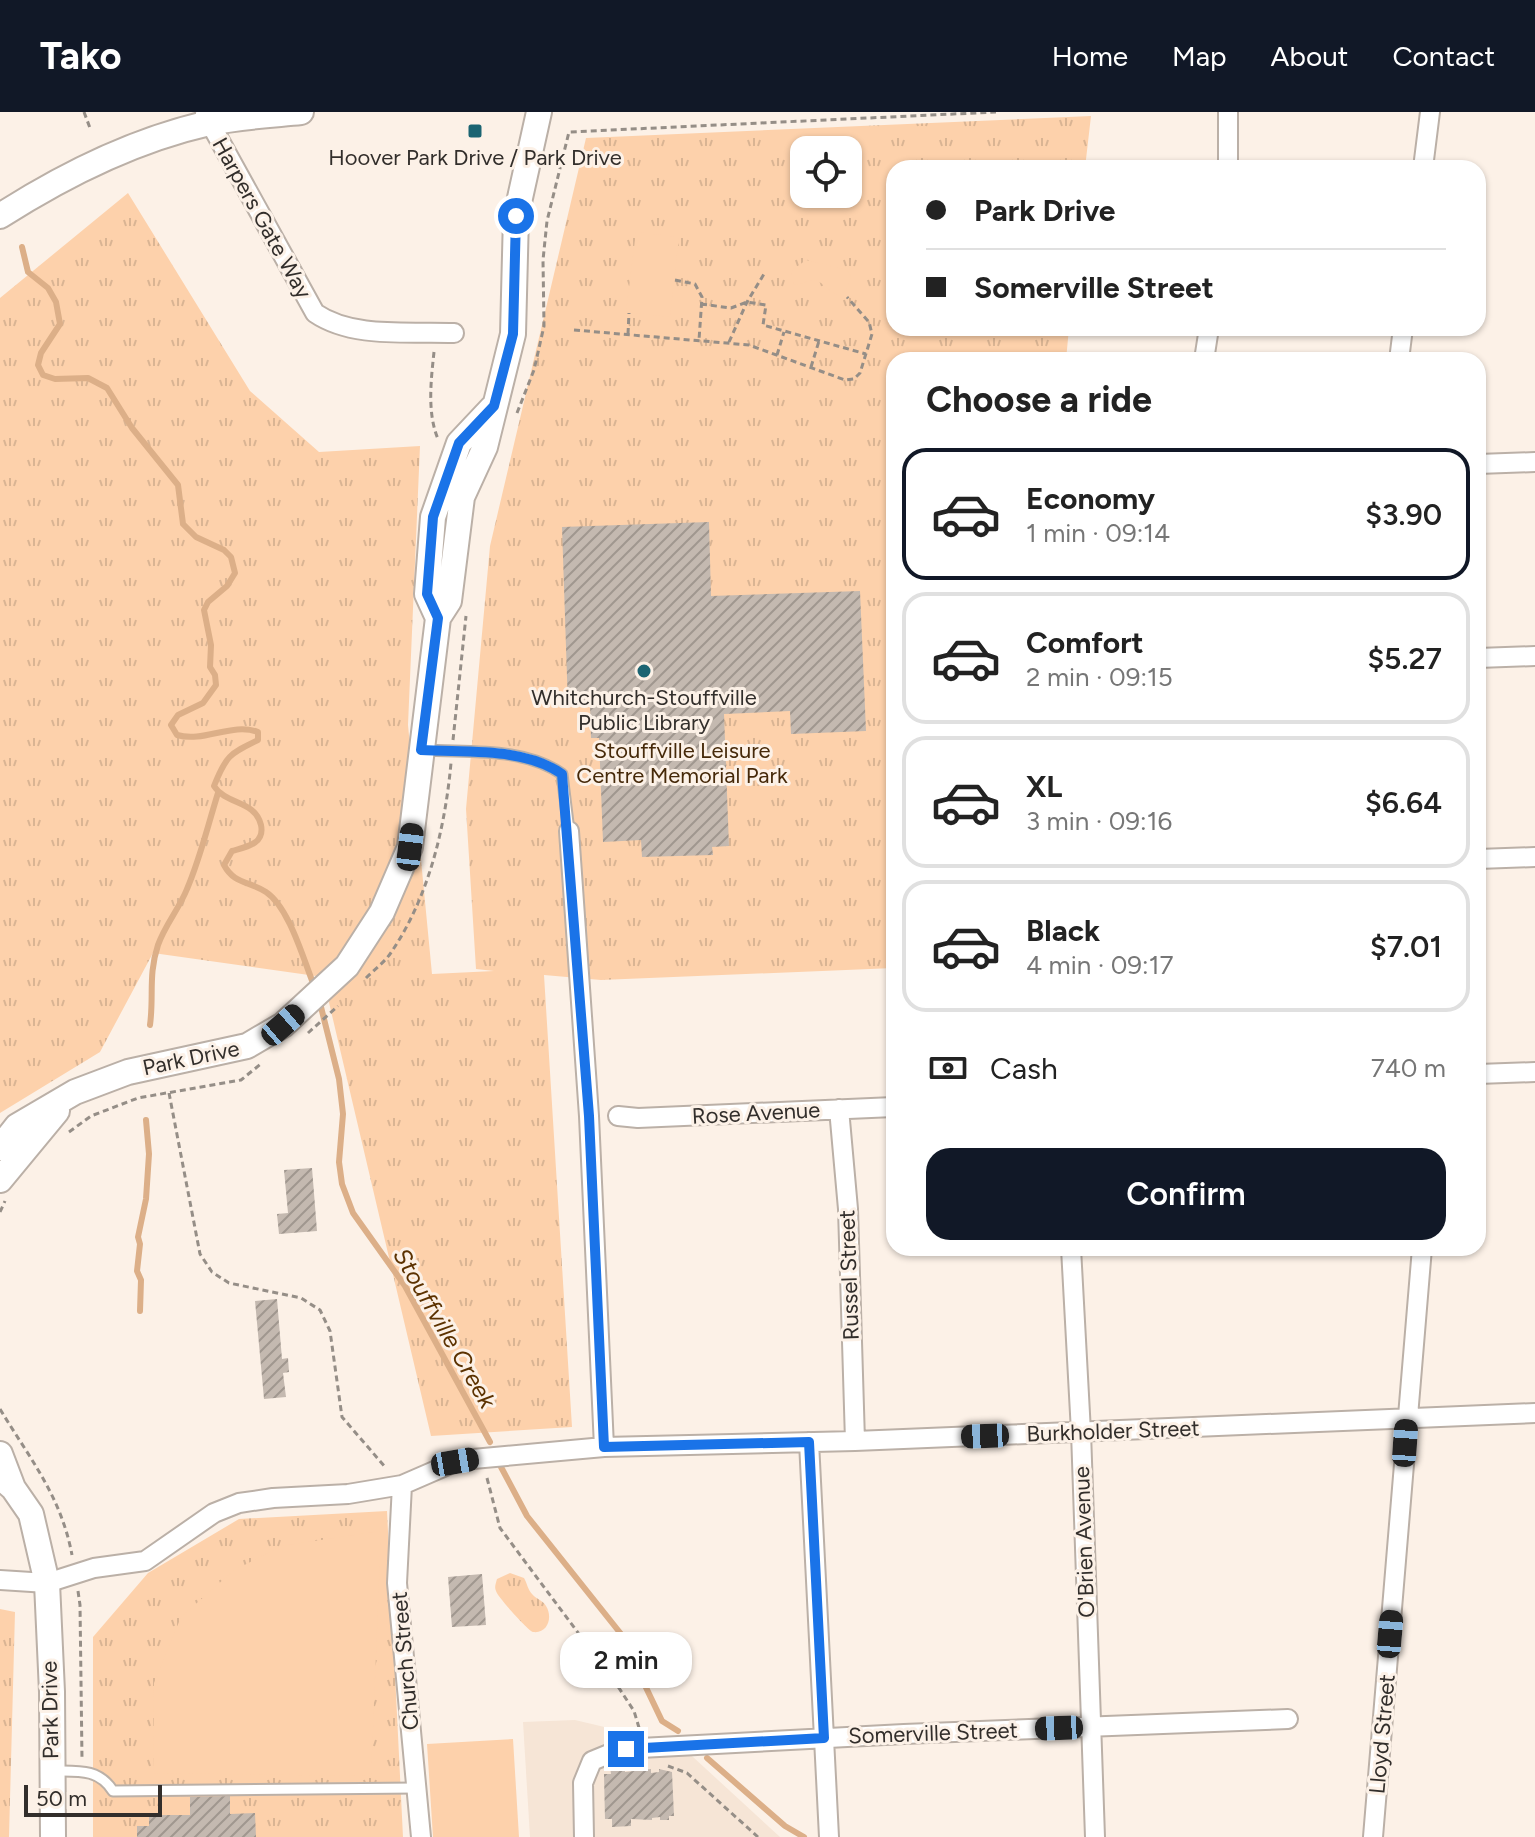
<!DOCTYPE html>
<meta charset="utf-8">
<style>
body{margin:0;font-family:Figtree,sans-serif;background:#f2f2f2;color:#222;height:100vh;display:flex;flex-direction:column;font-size:30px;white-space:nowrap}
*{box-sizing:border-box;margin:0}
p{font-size:26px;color:#767676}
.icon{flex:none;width:44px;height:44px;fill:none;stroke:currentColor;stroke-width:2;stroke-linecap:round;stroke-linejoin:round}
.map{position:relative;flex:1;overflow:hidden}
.drawer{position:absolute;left:886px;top:240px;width:600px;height:904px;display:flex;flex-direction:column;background:#fff;border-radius:24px;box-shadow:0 2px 6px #0004}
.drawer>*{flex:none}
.banner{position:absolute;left:886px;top:48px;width:600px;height:176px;border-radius:24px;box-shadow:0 2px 6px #0004;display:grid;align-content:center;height:176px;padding:0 40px;background:#fff}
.controls{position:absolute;left:790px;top:24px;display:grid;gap:16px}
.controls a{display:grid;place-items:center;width:72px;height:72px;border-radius:16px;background:#fff;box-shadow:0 2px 6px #0004;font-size:40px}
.scale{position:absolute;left:24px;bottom:20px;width:138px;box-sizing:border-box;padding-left:8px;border:4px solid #322e2b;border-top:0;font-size:22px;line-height:28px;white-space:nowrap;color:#322e2b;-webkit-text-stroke:6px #fcf1e7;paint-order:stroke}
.end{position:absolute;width:36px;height:36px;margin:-18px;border:10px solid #1a73e8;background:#fff;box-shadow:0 0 0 4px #fff}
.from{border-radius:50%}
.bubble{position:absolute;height:56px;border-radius:24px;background:#fff;box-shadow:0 2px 6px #0004;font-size:26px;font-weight:600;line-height:56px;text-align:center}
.car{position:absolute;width:24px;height:48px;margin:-24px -12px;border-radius:10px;box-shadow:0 0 6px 2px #0007;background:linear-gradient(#222 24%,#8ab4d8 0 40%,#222 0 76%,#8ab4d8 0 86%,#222 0)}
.banner b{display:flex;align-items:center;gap:28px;height:76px;font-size:30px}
.banner b+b{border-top:2px solid #e0e0e0}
.banner i{width:20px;height:20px;background:#222}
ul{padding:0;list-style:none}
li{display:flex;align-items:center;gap:24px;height:132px;margin:0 16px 12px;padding:0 24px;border:4px solid #e0e0e0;border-radius:24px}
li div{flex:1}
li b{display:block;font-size:30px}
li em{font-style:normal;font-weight:600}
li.on{border-color:#111827}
li>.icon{width:72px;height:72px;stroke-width:1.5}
h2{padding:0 40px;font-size:36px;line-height:96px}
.pay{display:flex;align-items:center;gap:20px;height:88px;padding:0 40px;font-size:30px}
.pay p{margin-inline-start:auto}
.primary-button{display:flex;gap:16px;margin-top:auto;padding:16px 40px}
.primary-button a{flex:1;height:92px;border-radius:24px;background:#111827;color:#fff;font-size:32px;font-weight:600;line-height:92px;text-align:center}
header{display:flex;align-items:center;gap:48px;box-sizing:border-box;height:112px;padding:0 40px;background:#111827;color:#fff}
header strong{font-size:38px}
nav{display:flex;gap:44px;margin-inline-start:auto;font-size:28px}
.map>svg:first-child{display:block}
.built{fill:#f6e5d6}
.park{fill:url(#park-tufts);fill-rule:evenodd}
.pitch{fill:#fdd1ab}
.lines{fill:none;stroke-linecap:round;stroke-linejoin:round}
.stream{stroke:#dcaf88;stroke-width:6}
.building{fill:url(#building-hatch)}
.service-casing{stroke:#bbb0a7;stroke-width:13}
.minor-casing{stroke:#bbb0a7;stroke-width:22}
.tertiary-casing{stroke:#bbb0a7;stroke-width:28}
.path{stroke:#958e87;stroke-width:3;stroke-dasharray:6 4;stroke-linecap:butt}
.service{stroke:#fff;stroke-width:9}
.minor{stroke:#fff;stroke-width:18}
.tertiary{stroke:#fff;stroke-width:24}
.route{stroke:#1a73e8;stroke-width:10}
.poi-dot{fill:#1b6472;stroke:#fcf1e7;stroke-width:3}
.labels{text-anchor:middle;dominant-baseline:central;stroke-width:6;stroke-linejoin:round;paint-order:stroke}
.poi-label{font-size:22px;fill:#322e2b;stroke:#fcf1e7}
.street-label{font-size:22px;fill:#322e2b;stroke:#fcf1e7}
.park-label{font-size:22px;fill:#462909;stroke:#fcf1e7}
.water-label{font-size:24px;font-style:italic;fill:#5c3200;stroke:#fcf1e7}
</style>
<header>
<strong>Tako</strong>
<nav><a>Home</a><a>Map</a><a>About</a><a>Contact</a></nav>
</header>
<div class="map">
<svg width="1535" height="1725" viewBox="0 0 1535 1725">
<defs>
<pattern id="park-tufts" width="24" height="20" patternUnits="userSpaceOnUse" patternTransform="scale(2)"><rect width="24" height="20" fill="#fdd1ab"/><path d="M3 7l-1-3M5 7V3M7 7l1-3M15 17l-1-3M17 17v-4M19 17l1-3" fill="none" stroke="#d9b493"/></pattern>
<pattern id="building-hatch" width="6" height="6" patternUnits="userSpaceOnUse" patternTransform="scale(2)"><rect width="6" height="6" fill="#c4b9b0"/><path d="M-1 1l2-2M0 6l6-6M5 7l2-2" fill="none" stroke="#a0978f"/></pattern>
</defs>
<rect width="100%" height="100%" fill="#fcf1e7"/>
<!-- built -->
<path class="built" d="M 575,1608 L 680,1633 L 780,1725 L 530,1725 L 523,1610 Z"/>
<!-- park -->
<path class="park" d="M 1091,4 L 1085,56 L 894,56 L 894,216 L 1069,216 L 1066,248 L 894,248 L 894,856 L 601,868 L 544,863 L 572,1315 L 431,1324 L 323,865 L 153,841 L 100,940 L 0,1001 L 0,186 L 128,81 L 250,279 L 319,340 L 420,334 L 408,613 L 432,862 L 494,859 L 476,857 L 466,697 L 490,434 L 586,26 ZM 804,38 L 848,38 L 848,82 L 804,82 Z
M 387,1399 L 403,1725 L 93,1725 L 93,1525 L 148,1461 L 239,1407 Z
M 510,1461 L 524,1466 C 527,1471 528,1478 532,1482 C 537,1488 543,1488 546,1494 C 553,1505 548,1522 533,1520 C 528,1519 497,1484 496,1479 C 494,1475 496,1471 497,1467 Z
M 0,1497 L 15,1500 L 9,1725 L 0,1725 Z"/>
<!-- pitch -->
<path class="pitch" d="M 636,120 L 679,125 L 670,205 L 626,200 Z
M 806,148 L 847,158 L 851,164 L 846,179 L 838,183 C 819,174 822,162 798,173 L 794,172 L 791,159 Z
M 381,1419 L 371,1664 L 153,1661 L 154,1571 L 181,1505 L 233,1459 L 281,1434 Z
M 513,1627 L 519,1725 L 433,1725 L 427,1632 Z"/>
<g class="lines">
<!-- stream -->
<path class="stream" d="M 22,135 L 28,160 L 48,176 L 56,190 L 60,212 L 41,241 L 38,253 L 43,263 L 55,267 L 88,266 L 107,276 L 132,316 L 178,373 L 183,412 L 196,425 L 224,438 L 231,445 L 235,461 L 227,474 L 208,490 L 204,498 L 211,533 L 210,555 L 215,563 L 216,573 L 203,591 L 178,603 L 171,613 L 177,623 C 204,631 232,610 258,620 L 258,628 C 229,642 226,644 214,674 C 226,693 255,688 261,713 C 265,732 246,735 232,739 L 224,753 C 234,772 249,769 266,780 C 290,796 304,850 315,876
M 319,887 L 339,967 L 343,1002 L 339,1050 L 342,1072 L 353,1101 L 405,1174 L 490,1330
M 150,913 C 154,884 148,863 158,833 C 165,813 179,797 187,777 C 200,747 208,713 218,681
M 140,1199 L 141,1168 L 137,1159 L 140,1132 L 138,1125 L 146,1087 L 149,1042 L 146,1008
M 501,1355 L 527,1404 L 629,1532 L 630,1542 L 662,1609 L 678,1619
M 707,1646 L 785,1714 L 804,1725"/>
</g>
<!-- building -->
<path class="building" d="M 709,410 L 711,484 L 860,479 L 866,619 L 791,622 L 790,599 L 724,602 L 729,734 L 712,735 L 713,743 L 642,745 L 641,728 L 603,730 L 599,626 L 591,626 L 590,594 L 568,595 L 562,415 Z
M 312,1056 L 317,1119 L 279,1122 L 277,1102 L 288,1101 L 284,1058 Z
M 277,1187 L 282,1247 L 288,1246 L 289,1260 L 283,1261 L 286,1285 L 264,1287 L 255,1189 Z
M 482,1462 L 486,1513 L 452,1515 L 448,1465 Z
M 610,1654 L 625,1654 L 625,1660 L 651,1657 L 651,1661 L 659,1660 L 659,1657 L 672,1660 L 674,1704 L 669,1704 L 669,1708 L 660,1708 L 660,1705 L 652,1706 L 652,1708 L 631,1707 L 631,1714 L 612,1715 L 612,1707 L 605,1707 L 604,1662 L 611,1662 Z
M 230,1684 L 230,1702 L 255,1701 L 256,1725 L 137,1725 L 137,1714 L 149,1714 L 149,1703 L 190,1703 L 190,1685 Z"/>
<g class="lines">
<!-- service casing -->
<g class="service-casing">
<path id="service" d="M 424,638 C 470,641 523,635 562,662 L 569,719
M 55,1659 C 79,1659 99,1657 113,1679 L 416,1676"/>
</g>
<!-- minor casing -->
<g class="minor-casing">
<path id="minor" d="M 1228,0 L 1228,56
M 205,2 L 315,201 C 353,227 409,219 454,221
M 1423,56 L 1430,0
M 1204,248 L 1209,216
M 1399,248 L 1403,216
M 1478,352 L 1535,350
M 1478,546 L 1535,544
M 569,719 L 589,1004 L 604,1335
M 1478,747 L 1535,745
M 1478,962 L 1535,960
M 839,997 L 848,1097 L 855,1329
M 618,1004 L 638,1006 L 894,995
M 1071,1136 L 1081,1320 L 1095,1725
M 809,1330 L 829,1725
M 402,1373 L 397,1471 L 421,1725
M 0,1468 L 47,1471 L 94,1456 L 145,1449 L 214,1401 L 239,1391 L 273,1386 L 348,1382 L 402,1373 L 455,1350 L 473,1347 L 604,1335 L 855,1329 L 1535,1301
M 584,1725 L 583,1671 L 592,1649 L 621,1637 L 904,1622 L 1288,1607
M 1373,1725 L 1422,1136"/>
</g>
<!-- tertiary casing -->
<g class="tertiary-casing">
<path id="tertiary" d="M 0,104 C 64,63 134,28 209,11 C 238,5 271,3 301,0
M 438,506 L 427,482 L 433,405 L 459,331 L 492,296
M 0,1036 L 17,1014 L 75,980 L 128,960 L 247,934 L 283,913 L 347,854 L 382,800 L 410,735 L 438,506 L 449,489 L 462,385 L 485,335 L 513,222 L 516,104 L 539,0
M 0,1068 L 57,999
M 0,1342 L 13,1376
M 0,1365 L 13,1376 L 31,1402 L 47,1471 L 52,1580 L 53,1725"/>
</g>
<!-- path -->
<path class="path" d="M 84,0 L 90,16
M 675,168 L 695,172 L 702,185 L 699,228
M 701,192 L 731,196 L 747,190 L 766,193 L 763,213 L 866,242
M 574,218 L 749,233 L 845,268 L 854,267 L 860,261 L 872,222 L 869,210 L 847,185
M 628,222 L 629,201
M 729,230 L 747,190 L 764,162
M 434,240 C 431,268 427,301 438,327
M 777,243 L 784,220
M 811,255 L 819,229
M 517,301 L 534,258 L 544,214 L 543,148 L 547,109 L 569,20 L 996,0
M 453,628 L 466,504
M 366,866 C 375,857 386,849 392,839 C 429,784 445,716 451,651
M 308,921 L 338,894
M 169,981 L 200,1142 L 212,1160 L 229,1171 L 301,1186 L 320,1198 L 330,1219 L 342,1305 L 386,1356
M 69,1020 L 91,1004 L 138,986 L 241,968 L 262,951
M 0,1100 L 5,1089
M 0,1297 C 30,1347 61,1384 72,1443
M 487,1366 L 500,1416 L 617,1573 L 634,1599 L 640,1619
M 78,1479 L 80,1493 L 82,1647
M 668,1654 L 687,1661 L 758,1725"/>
<!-- service -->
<use href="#service" class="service"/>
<!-- minor -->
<use href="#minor" class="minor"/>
<!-- tertiary -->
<use href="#tertiary" class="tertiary"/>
</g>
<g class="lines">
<!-- route -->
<path class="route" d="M 516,104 L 513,222 L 494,294 L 459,331 L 433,405 L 427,482 L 438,506 L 421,638 C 467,641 523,635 562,662 L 589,1004 L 604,1335 L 809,1330 L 824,1626 L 626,1637"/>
</g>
<!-- markers -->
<g class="poi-dot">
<rect x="467" y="11" width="16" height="16" rx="4"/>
<circle cx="644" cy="559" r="8"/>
</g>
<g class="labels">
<!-- poi labels -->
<g class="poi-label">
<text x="475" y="45">Hoover Park Drive / Park Drive</text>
<text x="644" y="585">Whitchurch-Stouffville<tspan x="644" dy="25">Public Library</tspan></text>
</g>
<!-- street labels -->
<g class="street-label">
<text transform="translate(262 106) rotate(61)">Harpers Gate Way</text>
<text transform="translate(191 946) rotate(-12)">Park Drive</text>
<text transform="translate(756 1001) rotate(-3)">Rose Avenue</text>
<text transform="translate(849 1163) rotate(-92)">Russel Street</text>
<text transform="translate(1113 1319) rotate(-2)">Burkholder Street</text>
<text transform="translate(1084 1430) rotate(-92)">O'Brien Avenue</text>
<text transform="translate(405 1549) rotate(-95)">Church Street</text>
<text transform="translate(50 1598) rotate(-91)">Park Drive</text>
<text transform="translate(933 1621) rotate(-2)">Somerville Street</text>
<text transform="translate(1382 1622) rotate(-85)">Lloyd Street</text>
</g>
<!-- park labels -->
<g class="park-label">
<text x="682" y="638">Stouffville Leisure<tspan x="682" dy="25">Centre Memorial Park</tspan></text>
</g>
<!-- water labels -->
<g class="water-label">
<text transform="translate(445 1216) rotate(60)">Stouffville Creek</text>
</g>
</g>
</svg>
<div class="controls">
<a><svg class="icon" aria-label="locate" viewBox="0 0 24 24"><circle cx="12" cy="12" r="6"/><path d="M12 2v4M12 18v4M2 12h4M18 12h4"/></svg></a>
</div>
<div class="scale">50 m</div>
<i class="end from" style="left:516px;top:104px"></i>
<i class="end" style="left:626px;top:1637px"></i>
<div class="bubble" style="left:560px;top:1520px;width:132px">2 min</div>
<i class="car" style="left:410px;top:735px;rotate:7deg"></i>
<i class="car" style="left:283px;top:913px;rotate:49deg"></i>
<i class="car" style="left:985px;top:1324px;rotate:268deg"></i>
<i class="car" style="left:1405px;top:1331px;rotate:4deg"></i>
<i class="car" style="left:455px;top:1350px;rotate:80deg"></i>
<i class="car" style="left:1390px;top:1522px;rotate:5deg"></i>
<i class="car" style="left:1059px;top:1616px;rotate:268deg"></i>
<div class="banner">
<b><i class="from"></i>Park Drive</b>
<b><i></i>Somerville Street</b>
</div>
<section class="drawer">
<h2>Choose a ride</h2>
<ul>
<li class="on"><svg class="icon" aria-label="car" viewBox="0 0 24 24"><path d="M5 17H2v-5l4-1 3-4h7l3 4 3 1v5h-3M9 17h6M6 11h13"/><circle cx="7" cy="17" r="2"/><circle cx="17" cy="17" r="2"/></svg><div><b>Economy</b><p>1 min · 09:14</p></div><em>$3.90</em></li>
<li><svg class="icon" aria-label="car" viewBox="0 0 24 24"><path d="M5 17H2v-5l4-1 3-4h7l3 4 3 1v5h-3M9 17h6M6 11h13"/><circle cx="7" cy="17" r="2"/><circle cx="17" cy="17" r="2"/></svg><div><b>Comfort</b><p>2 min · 09:15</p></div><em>$5.27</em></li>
<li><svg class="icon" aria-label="car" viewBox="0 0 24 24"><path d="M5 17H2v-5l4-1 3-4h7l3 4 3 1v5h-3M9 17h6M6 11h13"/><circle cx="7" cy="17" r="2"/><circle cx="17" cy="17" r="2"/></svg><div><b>XL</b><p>3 min · 09:16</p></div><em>$6.64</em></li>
<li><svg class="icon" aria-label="car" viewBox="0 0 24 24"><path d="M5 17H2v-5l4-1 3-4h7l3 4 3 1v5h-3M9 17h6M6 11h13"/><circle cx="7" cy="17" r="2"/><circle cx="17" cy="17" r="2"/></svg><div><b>Black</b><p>4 min · 09:17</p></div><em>$7.01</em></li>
</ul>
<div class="pay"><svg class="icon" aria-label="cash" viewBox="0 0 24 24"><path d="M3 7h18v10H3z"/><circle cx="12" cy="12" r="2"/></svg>Cash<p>740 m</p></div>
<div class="primary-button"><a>Confirm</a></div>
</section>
</div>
